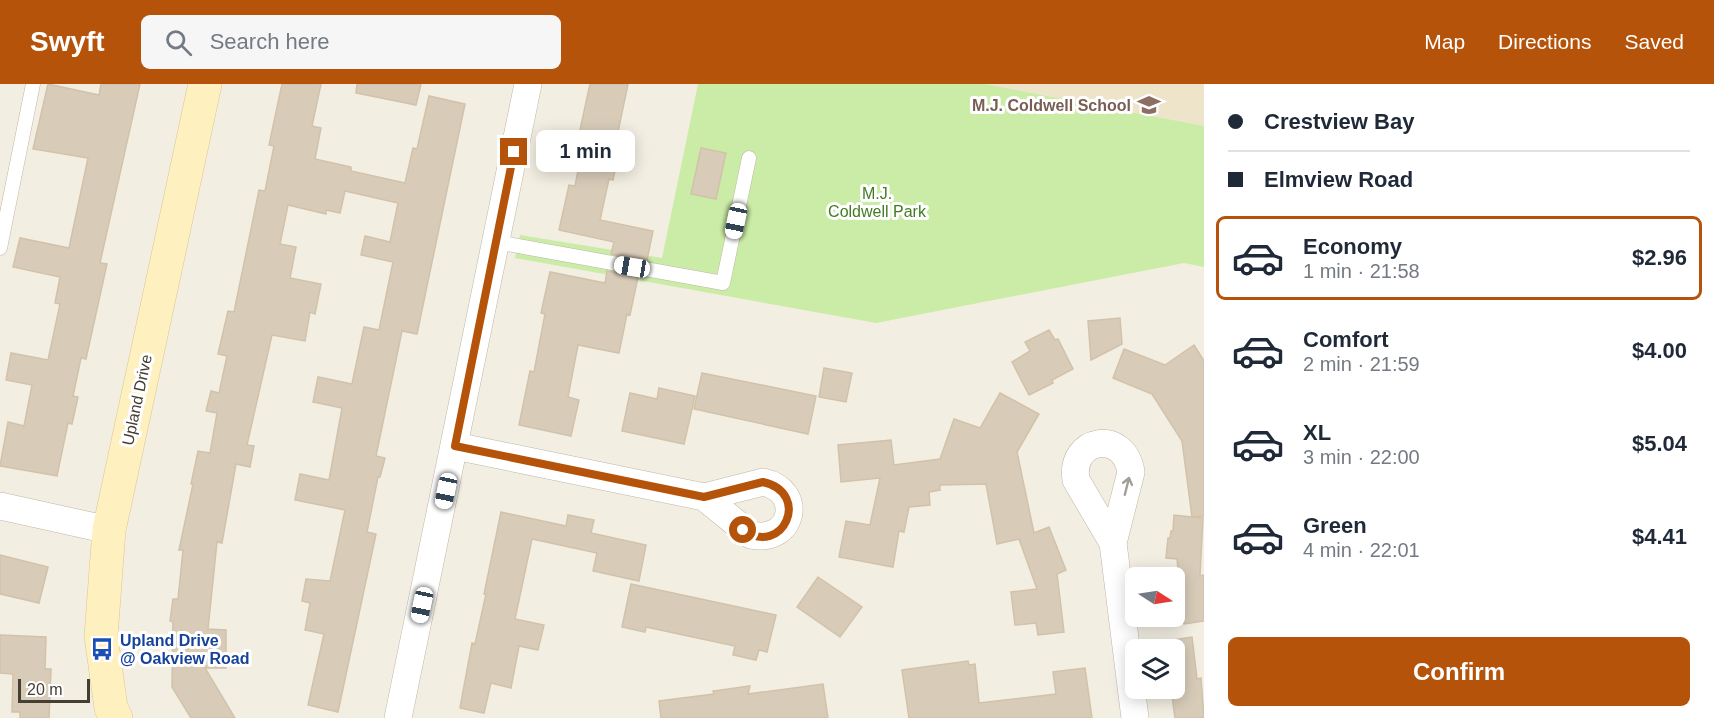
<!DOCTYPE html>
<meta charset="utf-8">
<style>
body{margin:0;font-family:Arial,sans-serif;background:#f6f6f7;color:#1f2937;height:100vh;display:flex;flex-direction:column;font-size:22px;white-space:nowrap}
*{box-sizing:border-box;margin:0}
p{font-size:20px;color:#747a83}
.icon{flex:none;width:33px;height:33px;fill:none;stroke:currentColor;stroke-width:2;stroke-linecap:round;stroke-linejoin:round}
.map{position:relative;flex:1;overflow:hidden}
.drawer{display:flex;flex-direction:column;background:#fff;width:510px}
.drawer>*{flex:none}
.top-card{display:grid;align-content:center;height:132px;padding:0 24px;background:#fff}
.needle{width:39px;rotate:102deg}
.controls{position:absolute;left:1125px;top:483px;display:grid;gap:12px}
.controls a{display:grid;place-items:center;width:60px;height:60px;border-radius:9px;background:#fff;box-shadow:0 3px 15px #0003;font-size:30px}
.scale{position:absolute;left:18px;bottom:15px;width:72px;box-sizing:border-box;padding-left:6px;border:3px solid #453e32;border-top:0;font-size:16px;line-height:21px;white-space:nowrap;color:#453e32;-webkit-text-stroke:4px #fff;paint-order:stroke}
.end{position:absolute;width:27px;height:27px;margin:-14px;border:8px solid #b45309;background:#fff;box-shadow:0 0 0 3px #fff}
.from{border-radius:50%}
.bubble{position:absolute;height:42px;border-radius:9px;background:#fff;box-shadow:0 3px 15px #0003;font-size:20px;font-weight:600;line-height:42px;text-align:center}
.car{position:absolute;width:18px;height:36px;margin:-18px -9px;border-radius:8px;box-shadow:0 0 4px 2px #0007;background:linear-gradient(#fff 24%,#345 0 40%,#fff 0 76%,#345 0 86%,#fff 0)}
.top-card b{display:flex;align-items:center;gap:21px;height:57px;font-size:22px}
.top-card b+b{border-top:2px solid #e0e1e3}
.top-card i{width:15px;height:15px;background:#1f2937}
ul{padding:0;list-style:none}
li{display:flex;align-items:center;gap:18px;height:84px;margin:0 12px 9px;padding:0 12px;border:3px solid transparent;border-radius:9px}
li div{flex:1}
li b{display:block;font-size:22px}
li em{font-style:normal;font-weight:600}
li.selected{border-color:#b45309}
li>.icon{width:54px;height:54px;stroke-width:1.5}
.primary-button{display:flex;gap:12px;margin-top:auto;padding:12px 24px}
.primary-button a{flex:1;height:69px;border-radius:9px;background:#b45309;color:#fff;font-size:24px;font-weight:600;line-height:69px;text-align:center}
header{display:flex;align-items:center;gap:36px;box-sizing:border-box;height:84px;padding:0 30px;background:#b45309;color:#fff}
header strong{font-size:28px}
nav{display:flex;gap:33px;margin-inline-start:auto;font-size:21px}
.search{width:420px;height:54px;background:#f6f6f7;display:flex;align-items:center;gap:15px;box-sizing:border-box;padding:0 21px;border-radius:9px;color:#747a83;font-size:22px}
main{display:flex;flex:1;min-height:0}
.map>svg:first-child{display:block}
.education{fill:#eee4ca}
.park{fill:#cbeca6}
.building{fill:#d8ccb9;stroke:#d1c2a9;stroke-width:1.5}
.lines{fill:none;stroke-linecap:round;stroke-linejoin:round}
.lane-casing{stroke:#bfb6a4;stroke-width:15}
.street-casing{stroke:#bfb6a4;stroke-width:28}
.secondary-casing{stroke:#dac78f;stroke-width:34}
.lane{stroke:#fff;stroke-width:14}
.street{stroke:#fff;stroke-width:27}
.secondary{stroke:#fff0c0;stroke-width:33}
.oneway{stroke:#a29e98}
.route{stroke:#b45309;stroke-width:8}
.labels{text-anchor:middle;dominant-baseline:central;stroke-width:6;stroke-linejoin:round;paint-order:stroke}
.education-label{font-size:16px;font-weight:bold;fill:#785e54;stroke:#fff;text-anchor:end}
.park-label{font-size:16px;fill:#427b21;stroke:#fff}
.street-label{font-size:16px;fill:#453e32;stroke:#fff}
.transit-label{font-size:16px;font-weight:bold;fill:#164399;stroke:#fff;text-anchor:start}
</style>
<header>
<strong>Swyft</strong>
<div class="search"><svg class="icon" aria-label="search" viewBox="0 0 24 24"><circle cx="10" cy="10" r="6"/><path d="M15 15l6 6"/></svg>Search here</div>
<nav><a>Map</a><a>Directions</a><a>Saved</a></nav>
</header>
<main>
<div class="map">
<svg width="1204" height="634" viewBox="0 0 1204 634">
<rect width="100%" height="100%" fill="#f3eee2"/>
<!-- education -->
<path class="education" d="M 985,0 L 1204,0 L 1204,42 Z"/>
<!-- park -->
<path class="park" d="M 698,0 L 985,0 L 1204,42 L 1204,183 L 1184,179 L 876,239 L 515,174 L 520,151 L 662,174 Z"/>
<!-- building -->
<path class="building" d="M 48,0 L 99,11 L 101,0 L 140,0 L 100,179 L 107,180 L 86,275 L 81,274 L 73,312 L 78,313 L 72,340 L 68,339 L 57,392 L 0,382 L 8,338 L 24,342 L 32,301 L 6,296 L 11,269 L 48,276 L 60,220 L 55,219 L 60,193 L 13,183 L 20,154 L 69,164 L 88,74 L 33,65 Z
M 282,0 L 321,0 L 312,42 L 321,44 L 315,75 L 351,83 L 351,87 L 405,99 L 413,64 L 417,65 L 429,12 L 465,20 L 417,250 L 402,247 L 376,372 L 385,374 L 380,393 L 378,393 L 367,448 L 376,450 L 338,628 L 308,621 L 324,550 L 305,546 L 310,519 L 302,517 L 306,495 L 330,497 L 345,426 L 295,416 L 300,390 L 329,396 L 342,324 L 313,318 L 318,293 L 352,300 L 364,243 L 379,246 L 393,178 L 361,171 L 365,152 L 390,158 L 398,119 L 345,107 L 340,129 L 326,126 L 326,130 L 288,121 L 280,160 L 296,163 L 290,194 L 321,200 L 315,230 L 310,228 L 305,257 L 272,251 L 247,361 L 254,362 L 250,383 L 236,380 L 222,459 L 217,458 L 208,545 L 226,546 L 226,584 L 205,584 L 235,634 L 191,634 L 172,603 L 173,538 L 170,537 L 173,515 L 178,515 L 183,466 L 179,466 L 193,400 L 191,400 L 198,367 L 210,369 L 217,329 L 206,327 L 211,307 L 219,309 L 227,272 L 218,270 L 228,227 L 234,228 L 259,106 L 265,107 L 274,62 L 269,61 Z
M 357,0 L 421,0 L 416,21 L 356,9 Z
M 590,0 L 628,0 L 618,48 L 623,49 L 613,96 L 609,95 L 600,136 L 653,147 L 647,176 L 611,170 L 614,158 L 559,146 L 569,101 L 575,102 L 582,66 L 576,64 Z
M 701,64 L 726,69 L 716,115 L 691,110 Z
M 607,187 L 638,193 L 630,231 L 627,230 L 619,269 L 578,261 L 568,313 L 579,316 L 571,352 L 519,341 L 530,287 L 534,288 L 545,230 L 541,229 L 550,188 L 605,199 Z
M 1120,234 L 1122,260 L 1091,276 L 1088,237 Z
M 1049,246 L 1055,256 L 1058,255 L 1073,285 L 1052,296 L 1053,299 L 1029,311 L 1012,278 L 1030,267 L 1025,258 Z
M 1194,261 L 1204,277 L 1204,432 L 1192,433 L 1203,434 L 1200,492 L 1204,491 L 1204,537 L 1184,540 L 1177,475 L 1166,474 L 1168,454 L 1170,454 L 1171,447 L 1173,447 L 1174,431 L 1192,433 L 1182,357 L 1152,310 L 1113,294 L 1124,265 L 1165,281 Z
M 824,284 L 852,289 L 846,318 L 819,313 Z
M 702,289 L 816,312 L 808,350 L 694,325 Z
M 659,304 L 695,312 L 684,360 L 622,347 L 630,309 L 657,315 Z
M 1000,309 L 1039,330 L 1017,368 L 1034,449 L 1049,443 L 1066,486 L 1057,490 L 1064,548 L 1038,551 L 1036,539 L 1015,541 L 1011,508 L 1037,505 L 1019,455 L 997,460 L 986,400 L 940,401 L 940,406 L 929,408 L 930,421 L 909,423 L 904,448 L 899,447 L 893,483 L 839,473 L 846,437 L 870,441 L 880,394 L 841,398 L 838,361 L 891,356 L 894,381 L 940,375 L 954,335 L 980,344 Z
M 501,428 L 566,442 L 568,431 L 594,436 L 591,449 L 646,461 L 639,497 L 593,487 L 597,469 L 532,455 L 515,535 L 544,541 L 538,566 L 519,562 L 511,604 L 491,599 L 484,629 L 460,624 L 472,559 L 475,560 L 486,510 L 484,510 Z
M 0,471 L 48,483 L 39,519 L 0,510 Z
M 818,493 L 862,523 L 840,553 L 797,523 Z
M 631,500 L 776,531 L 767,568 L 759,566 L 756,576 L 733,571 L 735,562 L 646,543 L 645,548 L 622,543 Z
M 0,551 L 46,553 L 45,585 L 51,585 L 49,634 L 20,634 L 20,628 L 12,628 L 13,590 L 0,589 Z
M 1192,553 L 1197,595 L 1201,594 L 1204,634 L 1175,634 L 1171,604 L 1174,604 L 1174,556 Z
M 968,577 L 969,581 L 975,580 L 979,619 L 1056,610 L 1053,588 L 1085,584 L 1092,634 L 909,634 L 902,586 Z
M 823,600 L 828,634 L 661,634 L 659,617 L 714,610 L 713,607 L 750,602 L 748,610 Z"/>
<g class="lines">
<!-- lane casing -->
<g class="lane-casing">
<path id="lane" d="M 496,158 L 723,199 L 749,74
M 0,164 L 33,0"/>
</g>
<!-- street casing -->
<g class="street-casing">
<path id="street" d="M 455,362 L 704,413 L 763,398 C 805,407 793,460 751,451 L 704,413
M 0,422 L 109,446
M 1113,459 L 1076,396 C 1069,354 1124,344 1131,388 L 1113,459 L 1135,634
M 398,634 L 528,0"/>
</g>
<!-- secondary casing -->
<g class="secondary-casing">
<path id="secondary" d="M 116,634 L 111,624 L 101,552 L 109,446 L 205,0"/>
</g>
<!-- lane -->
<use href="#lane" class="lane"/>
<!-- street -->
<use href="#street" class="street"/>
<!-- secondary -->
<use href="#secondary" class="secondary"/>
</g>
<!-- one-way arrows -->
<defs><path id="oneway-shaft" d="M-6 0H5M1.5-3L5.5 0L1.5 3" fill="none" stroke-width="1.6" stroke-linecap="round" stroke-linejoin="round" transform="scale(1.5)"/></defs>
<use class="oneway" href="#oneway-shaft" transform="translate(1127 402) rotate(-76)"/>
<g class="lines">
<!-- route -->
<path class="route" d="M 514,68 L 455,362 L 704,413 L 763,398 C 812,409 783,474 743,446"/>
</g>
<!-- icons -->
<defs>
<g id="school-bare" transform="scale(1.8)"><path d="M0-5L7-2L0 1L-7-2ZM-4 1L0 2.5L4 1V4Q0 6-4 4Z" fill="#8d6e63" stroke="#fff" stroke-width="2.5" paint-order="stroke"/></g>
<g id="bus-bare" transform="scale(1.8)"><path d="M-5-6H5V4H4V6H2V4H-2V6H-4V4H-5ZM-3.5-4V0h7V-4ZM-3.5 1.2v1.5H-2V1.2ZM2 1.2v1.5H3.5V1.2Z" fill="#1a4fb4" stroke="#fff" stroke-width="2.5" paint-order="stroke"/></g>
</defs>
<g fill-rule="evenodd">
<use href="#school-bare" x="1149" y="21"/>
<use href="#bus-bare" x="102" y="565"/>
</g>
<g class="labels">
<!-- education labels -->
<g class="education-label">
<text x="1131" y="21">M.J. Coldwell School</text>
</g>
<!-- park labels -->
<g class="park-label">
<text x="877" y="109">M.J.<tspan x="877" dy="18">Coldwell Park</tspan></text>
</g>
<!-- street labels -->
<g class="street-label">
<text transform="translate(137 316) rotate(-78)">Upland Drive</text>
</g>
<!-- transit labels -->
<g class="transit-label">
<text x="120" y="556">Upland Drive<tspan x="120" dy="18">@ Oakview Road</tspan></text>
</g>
</g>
</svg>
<div class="controls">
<a><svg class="needle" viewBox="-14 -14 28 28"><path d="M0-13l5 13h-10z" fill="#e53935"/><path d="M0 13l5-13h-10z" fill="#747a83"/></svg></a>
<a><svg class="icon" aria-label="layers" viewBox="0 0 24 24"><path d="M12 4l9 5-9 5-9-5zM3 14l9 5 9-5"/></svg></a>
</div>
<div class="scale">20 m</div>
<i class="end from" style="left:743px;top:446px"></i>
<i class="end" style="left:514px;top:68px"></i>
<div class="bubble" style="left:536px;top:46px;width:99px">1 min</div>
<i class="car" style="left:736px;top:137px;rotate:192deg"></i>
<i class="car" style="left:632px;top:183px;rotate:280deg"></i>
<i class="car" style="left:446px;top:407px;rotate:192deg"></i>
<i class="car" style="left:422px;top:521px;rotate:192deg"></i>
</div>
<section class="drawer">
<div class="top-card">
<b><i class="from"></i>Crestview Bay</b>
<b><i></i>Elmview Road</b>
</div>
<ul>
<li class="selected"><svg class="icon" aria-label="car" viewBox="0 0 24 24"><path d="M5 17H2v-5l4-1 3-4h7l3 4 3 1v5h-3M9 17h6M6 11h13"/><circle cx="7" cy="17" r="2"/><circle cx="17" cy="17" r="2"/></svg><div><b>Economy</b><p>1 min · 21:58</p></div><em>$2.96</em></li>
<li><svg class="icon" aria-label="car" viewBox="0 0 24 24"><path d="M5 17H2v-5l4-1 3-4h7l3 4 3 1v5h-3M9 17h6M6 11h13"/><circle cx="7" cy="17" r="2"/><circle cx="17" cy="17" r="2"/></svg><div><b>Comfort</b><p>2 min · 21:59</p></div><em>$4.00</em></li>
<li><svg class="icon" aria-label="car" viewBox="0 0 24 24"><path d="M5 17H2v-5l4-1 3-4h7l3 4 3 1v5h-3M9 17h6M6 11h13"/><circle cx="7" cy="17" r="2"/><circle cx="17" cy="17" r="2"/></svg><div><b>XL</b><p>3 min · 22:00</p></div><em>$5.04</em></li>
<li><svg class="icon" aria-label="car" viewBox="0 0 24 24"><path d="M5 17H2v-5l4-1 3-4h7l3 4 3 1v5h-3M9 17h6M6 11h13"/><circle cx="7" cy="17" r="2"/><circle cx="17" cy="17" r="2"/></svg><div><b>Green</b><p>4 min · 22:01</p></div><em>$4.41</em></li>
</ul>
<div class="primary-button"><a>Confirm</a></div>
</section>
</main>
